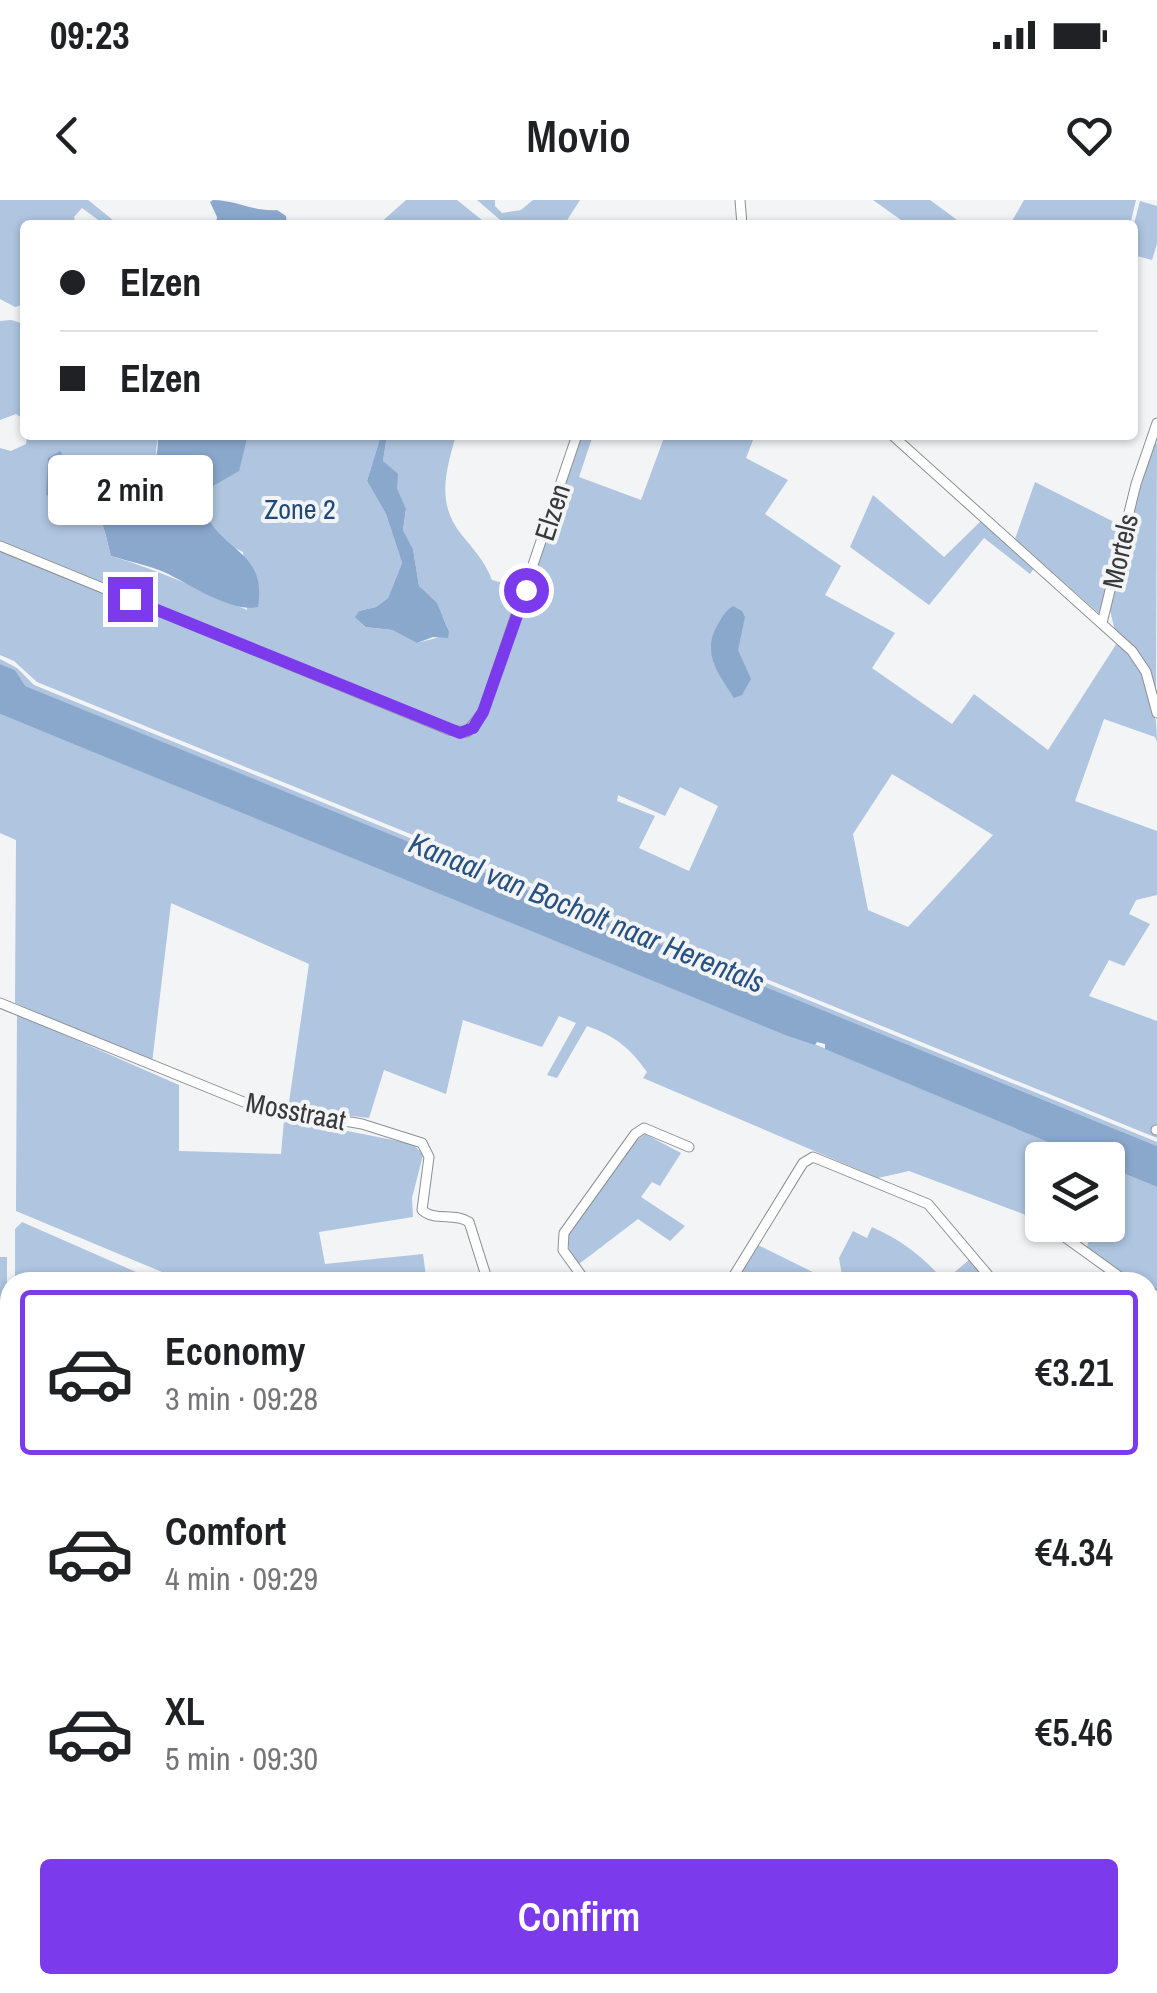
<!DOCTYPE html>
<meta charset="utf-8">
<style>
body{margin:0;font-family:"Archivo Narrow",sans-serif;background:#f2f2f2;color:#202124;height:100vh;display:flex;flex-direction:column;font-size:38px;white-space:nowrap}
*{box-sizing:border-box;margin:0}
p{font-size:32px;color:#757577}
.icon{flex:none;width:55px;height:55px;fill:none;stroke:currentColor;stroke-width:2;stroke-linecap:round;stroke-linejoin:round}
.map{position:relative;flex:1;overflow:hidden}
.side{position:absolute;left:0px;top:1072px;width:1158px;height:722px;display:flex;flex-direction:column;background:#fff;border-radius:30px 30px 0 0;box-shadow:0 2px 8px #0004}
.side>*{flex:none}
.top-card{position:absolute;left:20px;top:20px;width:1118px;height:220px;border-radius:10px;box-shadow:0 2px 8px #0004;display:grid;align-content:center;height:220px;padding:0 40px;background:#fff}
.tools{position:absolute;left:1025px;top:942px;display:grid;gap:20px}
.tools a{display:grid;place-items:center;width:100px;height:100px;border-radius:10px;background:#fff;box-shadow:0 2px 8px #0004;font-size:50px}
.end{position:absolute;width:45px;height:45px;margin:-22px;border:12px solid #7c3aed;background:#fff;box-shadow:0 0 0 5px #fff}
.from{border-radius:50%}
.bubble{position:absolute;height:70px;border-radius:10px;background:#fff;box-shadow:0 2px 8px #0004;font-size:32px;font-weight:600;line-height:70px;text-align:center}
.top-card b{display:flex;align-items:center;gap:35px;height:95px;font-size:38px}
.top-card b+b{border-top:2px solid #e0e0e0}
.top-card i{width:25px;height:25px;background:#202124}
ul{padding:18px 0 0;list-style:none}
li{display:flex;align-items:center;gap:30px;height:165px;margin:0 20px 15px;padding:0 20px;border:5px solid transparent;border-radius:10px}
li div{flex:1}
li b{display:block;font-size:38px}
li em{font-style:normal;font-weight:600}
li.on{border-color:#7c3aed}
li>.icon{width:90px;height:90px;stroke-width:1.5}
.primary-button{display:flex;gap:20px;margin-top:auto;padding:20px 40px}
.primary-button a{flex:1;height:115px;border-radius:10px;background:#7c3aed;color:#fff;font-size:40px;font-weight:600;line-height:115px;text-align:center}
.status{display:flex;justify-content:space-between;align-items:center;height:70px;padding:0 50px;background:#fff;direction:ltr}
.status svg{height:28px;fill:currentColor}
header{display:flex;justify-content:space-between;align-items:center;height:130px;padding:0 40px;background:#fff;font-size:45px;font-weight:600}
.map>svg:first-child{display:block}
.green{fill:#afc5e0;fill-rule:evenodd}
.water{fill:#8aa8cc}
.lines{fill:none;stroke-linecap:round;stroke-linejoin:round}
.minor-casing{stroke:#8d8f91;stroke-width:11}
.minor{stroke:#fff;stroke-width:9}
.route{stroke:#7c3aed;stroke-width:12}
.labels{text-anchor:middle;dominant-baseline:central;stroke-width:8;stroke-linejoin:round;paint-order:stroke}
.park-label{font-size:28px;fill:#1e4978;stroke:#f2f4f6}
.street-label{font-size:28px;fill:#38393a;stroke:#f2f4f6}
.water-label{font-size:30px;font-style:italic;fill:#275181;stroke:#f2f4f6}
</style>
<div class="status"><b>09:23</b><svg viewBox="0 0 49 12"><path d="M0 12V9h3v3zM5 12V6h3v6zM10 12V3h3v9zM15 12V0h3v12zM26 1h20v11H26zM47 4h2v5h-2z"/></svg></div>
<header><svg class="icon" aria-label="back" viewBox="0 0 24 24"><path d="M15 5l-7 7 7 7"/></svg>Movio<svg class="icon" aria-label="heart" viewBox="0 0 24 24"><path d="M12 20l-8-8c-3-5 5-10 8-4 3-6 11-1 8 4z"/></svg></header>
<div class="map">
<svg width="1157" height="1793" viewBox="0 0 1157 1793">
<rect width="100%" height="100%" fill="#f2f4f6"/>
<!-- green -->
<path class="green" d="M 0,0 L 88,0 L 119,25 L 105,25 L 82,8 L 74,17 L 76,25 L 25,25 L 25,104 L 15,107 L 0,99 Z
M 406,0 L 457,0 L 488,25 L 378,25 Z
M 477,0 L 495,0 L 495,6 L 502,13 L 521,10 L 533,0 L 580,0 L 564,25 L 506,25 Z
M 873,0 L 930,0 L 964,25 L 908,25 Z
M 1024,0 L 1136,0 L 1130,25 L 1011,23 Z
M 1140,1 L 1157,6 L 1157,44 L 1152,60 L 1133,55 L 1133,28 Z
M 11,120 L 25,124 L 25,220 L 16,214 L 0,220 L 0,121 Z
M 27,235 L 158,235 L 155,260 L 149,272 L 150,285 L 143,297 L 134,301 L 119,300 L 70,268 L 61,300 L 83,297 C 102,312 105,333 111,356 C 158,370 202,390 247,410 L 243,352 C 220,342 206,322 202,297 L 210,288 L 238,271 L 248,235 L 381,235 L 367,281 L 386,314 L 402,363 L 388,398 L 376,407 L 359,411 L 356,417 L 364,427 L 392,430 L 417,443 L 440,437 L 447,427 L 443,417 L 419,386 L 413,349 L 403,330 L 406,310 L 397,288 L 397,280 L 383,261 L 387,235 L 456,235 C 446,270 436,303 461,334 C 473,349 485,361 492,380 L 522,388 L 472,525 L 463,530 L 451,526 L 0,342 L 0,248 L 11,251 L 26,244 Z
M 582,235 L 593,235 L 579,277 L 641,300 L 665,235 L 755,235 L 746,258 L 788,280 L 765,314 L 841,366 L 825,395 L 895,433 L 872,468 L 952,524 L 974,494 L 1048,550 L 1117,443 C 1147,466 1157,505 1157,542 L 1155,537 L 1104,519 L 1075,601 L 1157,631 L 1157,695 L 1136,700 L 1129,714 L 1150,724 L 1124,766 L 1109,760 L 1089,796 L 1157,821 L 1157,938 L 37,482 L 14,461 L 0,455 L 0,350 L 461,538 C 474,534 479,531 485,519 ZM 892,574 L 993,635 L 908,727 L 868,710 L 853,634 ZM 680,587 L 718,606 L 689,671 L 639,648 L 655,616 L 617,601 L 618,595 L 665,616 Z
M 1153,243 L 1157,243 L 1156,493 L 1142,457 L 1115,431 L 1109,406 L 1142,270 Z
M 1035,282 L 1122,326 L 1103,417 L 1015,339 Z
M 873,295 L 944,357 L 982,320 L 1035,367 L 1030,374 L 984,338 L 929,405 L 850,347 Z
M 0,459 L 17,468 L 34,485 L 1157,942 L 1157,946 L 24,486 L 15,470 L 0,464 Z
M 0,514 L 824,848 L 1091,960 L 1042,960 L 1042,1021 L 909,971 L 878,978 L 643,878 L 647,872 C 630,848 615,836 587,826 L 557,878 L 547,875 L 576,823 L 559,816 L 542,847 L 463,820 L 446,894 L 384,870 L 369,918 L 288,909 L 309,764 L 171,703 L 152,863 L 15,803 L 16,640 L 0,633 Z
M 17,814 L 179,885 L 179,951 L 281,954 L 284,920 L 287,919 L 413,944 L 423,955 L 412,998 L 413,1017 L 319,1032 L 325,1064 L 423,1054 L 426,1077 L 410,1082 L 292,1082 L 265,1078 L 255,1082 L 186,1082 L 16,1011 Z
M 645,934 L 681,953 L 660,986 L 652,982 L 641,997 L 685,1026 L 670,1041 L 638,1019 L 579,1064 L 569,1050 L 567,1036 L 634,942 Z
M 1108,967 L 1157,987 L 1157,1090 L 1148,1087 L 1148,1082 L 1134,1082 L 1086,1051 L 1089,1040 L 1053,1025 L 1108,1025 Z
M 22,1022 L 152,1079 L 161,1082 L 15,1082 L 15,1029 Z
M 872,1027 C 901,1040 924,1057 944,1081 L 970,1059 L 989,1082 L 843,1082 L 839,1058 L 853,1031 L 867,1038 Z
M 758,1045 L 833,1082 L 735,1082 Z
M 0,1057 L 7,1057 C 7,1116 6,1174 5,1232 C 5,1248 10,1262 10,1278 L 0,1281 Z
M 10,1318 L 10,1653 L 0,1658 L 0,1321 Z
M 531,1785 L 995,1785 L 994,1793 L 839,1793 L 827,1790 L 826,1793 L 537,1793 Z"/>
<!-- water -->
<path class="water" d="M 213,0 C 236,0 254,12 277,10 L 286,16 L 287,25 L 216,25 L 217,17 L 210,2 Z
M 158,235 L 248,235 L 239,271 L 210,288 L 202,297 C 210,354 268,343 258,407 C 231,413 188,383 164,372 C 147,365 128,361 111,356 C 105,333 102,311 83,297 L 61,300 L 46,295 L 48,258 L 60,251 L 76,275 L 95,284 L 108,280 L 112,295 C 137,310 146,297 149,274 C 150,268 153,266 155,259 C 158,252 158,243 158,235 Z
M 381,235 L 387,235 L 383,261 L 398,274 L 397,288 L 406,309 L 403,330 L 413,349 L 419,386 L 437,403 L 449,432 L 448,438 L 433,437 L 417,443 L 392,430 L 365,427 L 355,417 L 359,411 L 376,407 L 388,398 L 402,363 L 386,314 L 367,281 Z
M 733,406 L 742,411 L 745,417 L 738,450 L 751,479 L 742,495 L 734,498 C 718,473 701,453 718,424 C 723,416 725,411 733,406 Z
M 0,464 L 15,470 L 25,486 L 1157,946 L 1157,987 L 1108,967 L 1108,960 L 1091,960 L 825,849 L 825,844 L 817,842 L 815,845 L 788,836 L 0,514 Z"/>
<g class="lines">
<!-- minor casing -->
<g class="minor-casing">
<path id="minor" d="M 740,0 L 742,25
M 892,235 L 1132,451 L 1146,472 L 1157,513
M 0,346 L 449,530 L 467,532 L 483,512 L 577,235
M 1102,423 L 1136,284 L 1157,223
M 0,803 L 251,905 L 362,924 L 422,943 L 429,957 L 422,1010 C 435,1022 454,1012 469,1022 L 488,1082
M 1156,930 L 1157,930
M 1055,1030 L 1127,1082
M 586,1082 L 563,1050 L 564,1033 L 635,934 L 644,928 L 689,947
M 730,1082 L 803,963 L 813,957 L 928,1004 L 994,1082
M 1148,1093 L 1157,1095
M 1148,1234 L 1157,1232
M 1148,1432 L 1153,1422 L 1157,1390
M 1148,1437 L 1151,1448 L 1148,1499
M 1148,1507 L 1157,1507
M 1148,1602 L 1157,1602
M 0,1736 L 10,1732
M 381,1785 L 385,1793
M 1138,1793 L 1138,1785"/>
</g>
<!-- minor -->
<use href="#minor" class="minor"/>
</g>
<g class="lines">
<!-- route -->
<path class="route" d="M 130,399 L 460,533 L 473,528 L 483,512 L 526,390"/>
</g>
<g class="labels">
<!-- park labels -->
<g class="park-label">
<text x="300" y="309">Zone 2</text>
</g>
<!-- street labels -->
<g class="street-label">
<text transform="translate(552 312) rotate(-72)">Elzen</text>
<text transform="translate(1120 351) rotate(-77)">Mortels</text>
<text transform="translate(296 911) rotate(11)">Mosstraat</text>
</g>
<!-- water labels -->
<g class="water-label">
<text transform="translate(587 712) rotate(22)">Kanaal van Bocholt naar Herentals</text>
</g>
</g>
</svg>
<div class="tools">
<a><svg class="icon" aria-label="layers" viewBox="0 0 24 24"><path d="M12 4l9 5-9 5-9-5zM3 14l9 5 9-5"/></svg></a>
</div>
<i class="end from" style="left:526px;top:390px"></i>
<i class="end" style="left:130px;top:399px"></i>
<div class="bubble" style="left:48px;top:255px;width:165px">2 min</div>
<div class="top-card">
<b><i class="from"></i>Elzen</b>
<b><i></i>Elzen</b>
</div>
<section class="side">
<ul>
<li class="on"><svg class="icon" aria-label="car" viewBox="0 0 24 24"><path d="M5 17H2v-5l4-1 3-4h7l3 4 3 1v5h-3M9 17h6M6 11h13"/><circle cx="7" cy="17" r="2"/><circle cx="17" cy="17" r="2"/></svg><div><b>Economy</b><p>3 min · 09:28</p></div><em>€3.21</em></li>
<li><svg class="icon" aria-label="car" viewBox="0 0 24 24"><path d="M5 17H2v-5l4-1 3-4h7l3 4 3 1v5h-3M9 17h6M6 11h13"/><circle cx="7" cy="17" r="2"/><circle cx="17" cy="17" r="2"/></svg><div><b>Comfort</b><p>4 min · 09:29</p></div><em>€4.34</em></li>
<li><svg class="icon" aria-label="car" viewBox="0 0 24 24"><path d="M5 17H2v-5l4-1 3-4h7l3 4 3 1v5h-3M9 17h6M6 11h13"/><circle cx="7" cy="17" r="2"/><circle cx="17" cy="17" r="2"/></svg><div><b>XL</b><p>5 min · 09:30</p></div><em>€5.46</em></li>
</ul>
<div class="primary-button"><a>Confirm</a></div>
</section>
</div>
